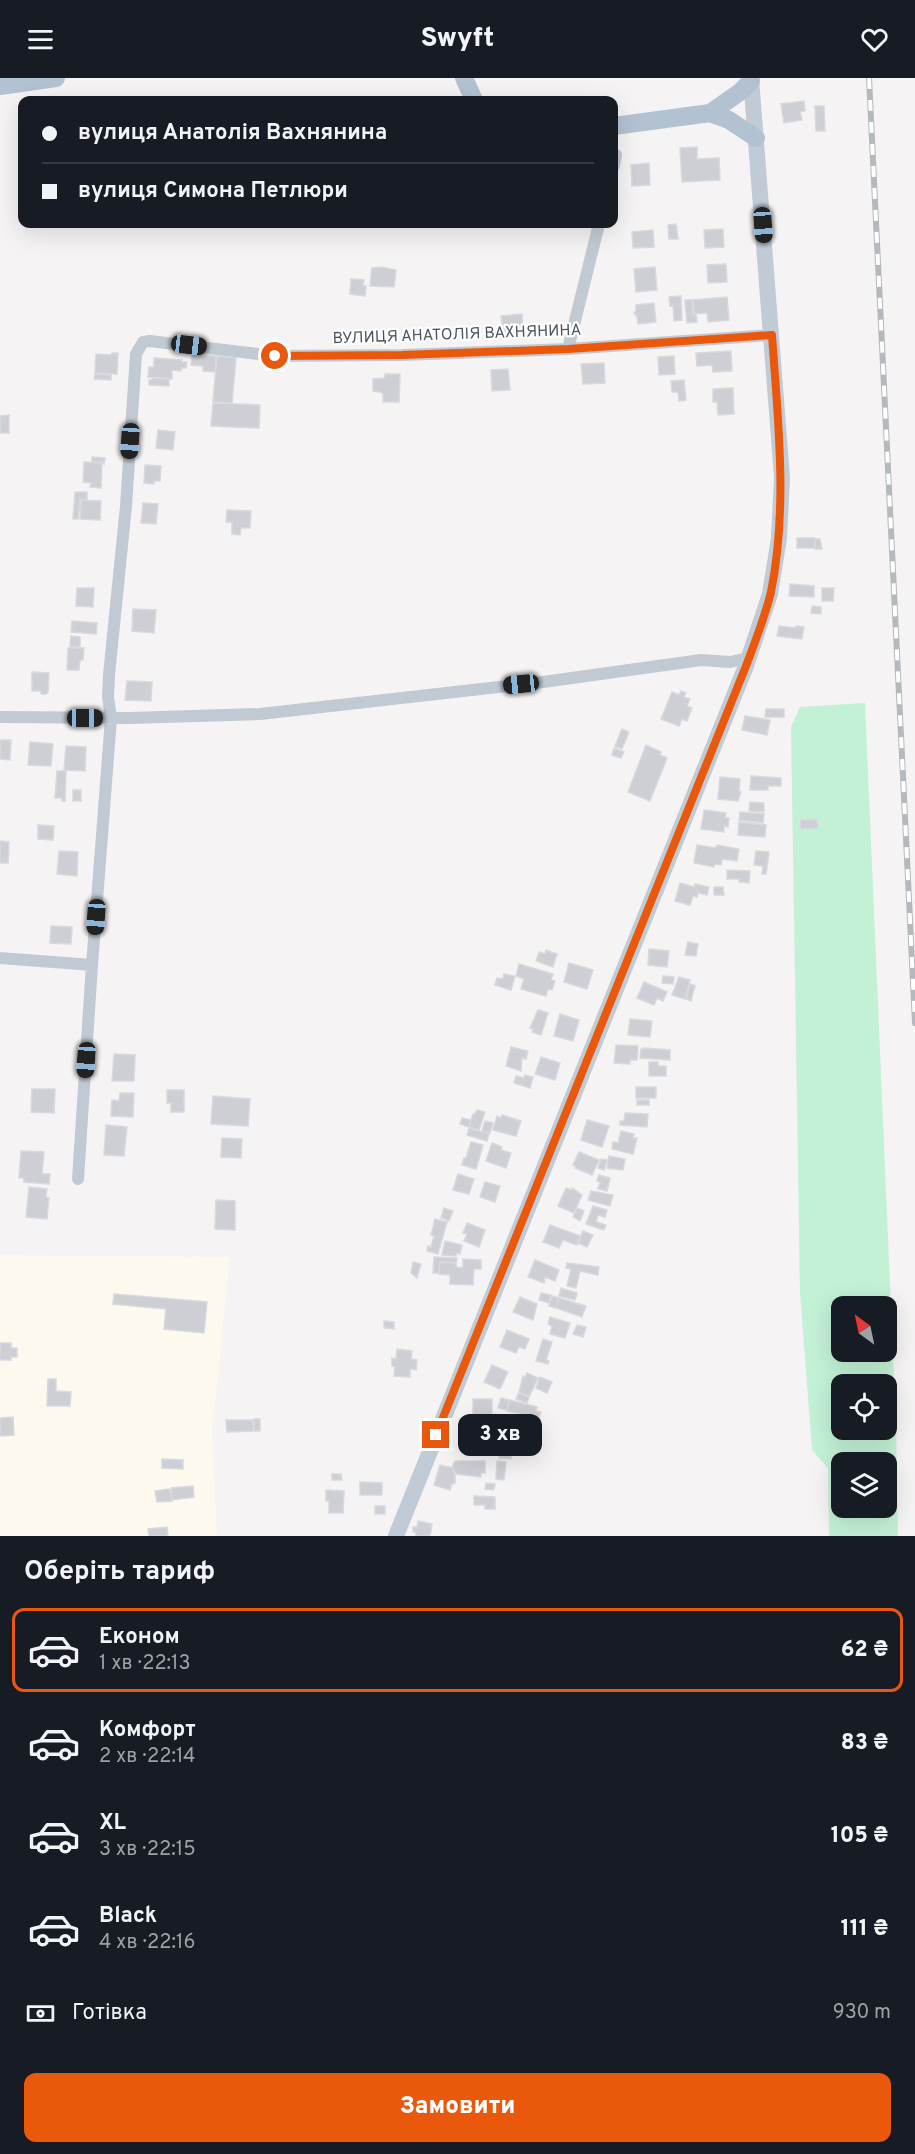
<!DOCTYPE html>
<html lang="uk">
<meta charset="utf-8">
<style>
body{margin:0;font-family:Overpass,sans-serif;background:#20242c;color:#f1f3f6;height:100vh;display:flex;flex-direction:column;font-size:22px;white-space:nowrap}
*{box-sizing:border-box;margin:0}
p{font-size:20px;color:#9ea1a6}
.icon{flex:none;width:33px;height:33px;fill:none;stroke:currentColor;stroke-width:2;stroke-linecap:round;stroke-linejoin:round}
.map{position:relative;height:1458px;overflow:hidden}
.sheet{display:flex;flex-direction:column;background:#171b24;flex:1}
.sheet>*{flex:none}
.top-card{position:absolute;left:18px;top:18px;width:600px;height:132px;border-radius:12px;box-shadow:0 6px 24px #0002;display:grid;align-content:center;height:132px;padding:0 24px;background:#171b24}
.needle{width:39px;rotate:327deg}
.fabs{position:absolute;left:831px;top:1218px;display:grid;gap:12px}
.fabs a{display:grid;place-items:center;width:66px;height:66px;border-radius:12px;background:#171b24;box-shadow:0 6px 24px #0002;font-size:30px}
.end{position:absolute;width:27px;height:27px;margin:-14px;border:8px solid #ea580c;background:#fff;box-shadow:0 0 0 3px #fff}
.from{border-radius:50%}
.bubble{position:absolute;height:42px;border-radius:12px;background:#171b24;box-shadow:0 6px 24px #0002;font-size:20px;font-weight:800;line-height:42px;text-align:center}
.car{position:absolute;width:18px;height:36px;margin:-18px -9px;border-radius:8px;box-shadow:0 0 4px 2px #0007;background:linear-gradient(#222 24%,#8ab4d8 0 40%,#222 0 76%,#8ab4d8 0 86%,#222 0)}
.top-card b{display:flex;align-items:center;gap:21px;height:57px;font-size:22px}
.top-card b+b{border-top:2px solid #363941}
.top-card i{width:15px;height:15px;background:#f1f3f6}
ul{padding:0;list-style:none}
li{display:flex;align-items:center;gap:18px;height:84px;margin:0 12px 9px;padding:0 12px;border:3px solid transparent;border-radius:12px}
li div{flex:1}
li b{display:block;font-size:22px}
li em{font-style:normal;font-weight:800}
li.on{border-color:#ea580c}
li>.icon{width:54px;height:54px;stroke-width:1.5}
h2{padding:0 24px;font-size:27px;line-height:72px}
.pay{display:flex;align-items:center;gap:15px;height:66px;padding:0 24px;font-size:22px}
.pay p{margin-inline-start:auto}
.action{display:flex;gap:12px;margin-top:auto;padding:12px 24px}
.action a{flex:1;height:69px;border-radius:12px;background:#ea580c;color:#fff;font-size:24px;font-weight:800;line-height:69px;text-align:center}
header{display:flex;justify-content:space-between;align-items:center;height:78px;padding:0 24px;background:#171b24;font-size:27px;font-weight:800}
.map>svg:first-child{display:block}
.commercial{fill:#fdf9ef}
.green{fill:#c3f1d5;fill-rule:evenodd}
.building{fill:#cdcfd5;stroke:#d7d9de;stroke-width:1.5}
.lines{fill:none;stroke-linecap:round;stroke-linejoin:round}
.street{stroke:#c1cad2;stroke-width:12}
.secondary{stroke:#c1cbd6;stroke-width:16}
.primary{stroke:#b3c2d1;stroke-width:18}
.rail-casing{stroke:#b5b8bd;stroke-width:6}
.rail{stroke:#fff;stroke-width:4;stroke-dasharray:11;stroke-linecap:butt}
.route{stroke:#ea580c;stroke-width:8}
.labels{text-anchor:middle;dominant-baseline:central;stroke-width:4.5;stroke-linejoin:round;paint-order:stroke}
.street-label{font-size:16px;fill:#4a5661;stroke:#fff}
</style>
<header><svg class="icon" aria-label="menu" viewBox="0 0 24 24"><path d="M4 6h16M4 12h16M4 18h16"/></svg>Swyft<svg class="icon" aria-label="heart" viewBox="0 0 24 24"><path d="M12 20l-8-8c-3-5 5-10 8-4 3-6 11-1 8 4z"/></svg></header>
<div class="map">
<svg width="915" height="1458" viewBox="0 0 915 1458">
<rect width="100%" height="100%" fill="#f5f3f3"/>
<!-- commercial -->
<path class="commercial" d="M 0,1177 L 230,1179 L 212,1354 L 217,1458 L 0,1458 Z"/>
<!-- green -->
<path class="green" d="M 865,625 L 896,1346 L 898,1458 L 829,1458 L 828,1390 L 812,1372 L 800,1214 L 791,649 L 800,629 ZM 842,1228 L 886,1228 L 886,1274 L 842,1274 ZM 842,1306 L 886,1306 L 886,1352 L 842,1352 ZM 842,1384 L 886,1384 L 886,1430 L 842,1430 Z"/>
<!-- building -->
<path class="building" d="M 804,23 L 805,33 L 800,34 L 802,42 L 784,45 L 781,26 Z
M 815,28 L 824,28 L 825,53 L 816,53 Z
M 697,69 L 697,81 L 719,80 L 720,102 L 682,104 L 680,70 Z
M 649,85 L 650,107 L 632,108 L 631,87 Z
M 676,146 L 678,161 L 669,161 L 668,147 Z
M 723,151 L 724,169 L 705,170 L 704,152 Z
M 653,152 L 654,169 L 633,170 L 632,154 Z
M 726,186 L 727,204 L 708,205 L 707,187 Z
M 382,189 L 396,192 L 394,209 L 370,208 L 372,190 Z
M 655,189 L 657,212 L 636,214 L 634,191 Z
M 351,201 L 364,202 L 363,208 L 366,208 L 365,218 L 350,216 Z
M 681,218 L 682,242 L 674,243 L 673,227 L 670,228 L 669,219 Z
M 727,219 L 729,242 L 708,244 L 707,235 L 694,236 L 693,222 Z
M 685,222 L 692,222 L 693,236 L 696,236 L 697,244 L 687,245 Z
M 654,225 L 656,244 L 638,246 L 637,239 L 634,235 L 636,233 L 636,227 Z
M 522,236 L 523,253 L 503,254 L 501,238 Z
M 731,273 L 732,293 L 713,294 L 712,287 L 697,288 L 696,275 Z
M 112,275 L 118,275 L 117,296 L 95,295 L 96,276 L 111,277 Z
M 192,276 L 216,278 L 215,294 L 203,293 L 203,288 L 191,287 Z
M 217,278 L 236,280 L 232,325 L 213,324 Z
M 674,278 L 675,296 L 659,297 L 658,279 Z
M 154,280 L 182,282 L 182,284 L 187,284 L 186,290 L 181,290 L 181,293 L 172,292 L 172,301 L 148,299 L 149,289 L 154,289 Z
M 604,285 L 605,305 L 583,306 L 581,286 Z
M 508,291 L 510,312 L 492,313 L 491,292 Z
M 95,296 L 111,297 L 111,302 L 94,301 Z
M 385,296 L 400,296 L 399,324 L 383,324 L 383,316 L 380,314 L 373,313 L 373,301 L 385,300 Z
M 152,300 L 169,301 L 169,308 L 149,307 L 149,302 L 152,302 Z
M 684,302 L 686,322 L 679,323 L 678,314 L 672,314 L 671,303 Z
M 733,310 L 734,336 L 718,337 L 717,324 L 713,324 L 713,311 Z
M 213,325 L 260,327 L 259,350 L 211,348 Z
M 9,337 L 9,355 L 0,355 L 0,338 Z
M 158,352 L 175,354 L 173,372 L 156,370 Z
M 92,379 L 105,380 L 104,386 L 103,384 L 92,384 Z
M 84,384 L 102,385 L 101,410 L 90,409 L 91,405 L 83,404 Z
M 145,387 L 161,388 L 160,403 L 154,403 L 154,406 L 144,405 Z
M 75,414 L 87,414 L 87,422 L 80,421 L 78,441 L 73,441 Z
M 81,422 L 101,423 L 100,442 L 80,441 Z
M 143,425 L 158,426 L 156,446 L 141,445 Z
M 227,432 L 251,433 L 250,450 L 241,450 L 240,457 L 232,456 L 232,444 L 226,444 Z
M 797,460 L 815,460 L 815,470 L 797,470 Z
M 815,461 L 820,461 L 822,471 L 815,471 Z
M 790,506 L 814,508 L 814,519 L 789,518 Z
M 77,510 L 94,510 L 93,529 L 76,528 Z
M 822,510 L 834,510 L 833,523 L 822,523 Z
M 812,528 L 821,529 L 821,536 L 811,535 Z
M 133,531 L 156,532 L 154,555 L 132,553 Z
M 72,543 L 97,545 L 96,556 L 71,554 Z
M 779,548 L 795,550 L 796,548 L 804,549 L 802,561 L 777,558 Z
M 71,558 L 80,559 L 80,569 L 70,569 Z
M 68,570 L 84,570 L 83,582 L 80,582 L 79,592 L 67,592 Z
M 32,594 L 49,595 L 48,614 L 46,616 L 41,616 L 41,613 L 32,613 Z
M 127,603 L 152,604 L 151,623 L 125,622 Z
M 681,613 L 686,615 L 684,619 L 690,621 L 687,628 L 692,630 L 687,643 L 682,641 L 679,648 L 661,641 L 672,614 L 679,617 Z
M 766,631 L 784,631 L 784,639 L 765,639 Z
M 745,638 L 770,642 L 767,657 L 742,652 Z
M 622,651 L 629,654 L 622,671 L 615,668 Z
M 0,662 L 11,662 L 10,682 L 0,681 Z
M 30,664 L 53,666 L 51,688 L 28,687 Z
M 646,667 L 661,674 L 660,677 L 667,680 L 650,723 L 628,714 Z
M 66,668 L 86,669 L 85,693 L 64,692 Z
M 614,670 L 624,674 L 621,680 L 612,677 Z
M 57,693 L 66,693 L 65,723 L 62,723 L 62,720 L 55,720 Z
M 751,698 L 781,700 L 781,708 L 768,708 L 768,712 L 750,712 Z
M 720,699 L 740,701 L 739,713 L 741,714 L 738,723 L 718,721 Z
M 73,712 L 81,712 L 81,723 L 73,723 Z
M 750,724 L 764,725 L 764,734 L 749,733 Z
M 704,732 L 726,735 L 725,740 L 729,740 L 728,749 L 724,748 L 724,754 L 701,751 Z
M 740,734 L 764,736 L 763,745 L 739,742 Z
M 817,741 L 818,750 L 801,751 L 800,742 Z
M 739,744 L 766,747 L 765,759 L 738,757 Z
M 38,747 L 54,748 L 53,762 L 38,761 Z
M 0,763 L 9,764 L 8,785 L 0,785 Z
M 697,767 L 716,770 L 717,767 L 739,771 L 737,783 L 722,781 L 721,787 L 715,786 L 714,789 L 694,785 Z
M 59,773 L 78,774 L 77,798 L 57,796 Z
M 756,773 L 769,774 L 766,796 L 762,796 L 763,788 L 754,787 Z
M 727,792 L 750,793 L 749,805 L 739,804 L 739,801 L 727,801 Z
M 680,805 L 694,809 L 695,806 L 709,809 L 707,817 L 698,815 L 697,819 L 693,818 L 690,827 L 675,823 Z
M 714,809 L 723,809 L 724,817 L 714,817 Z
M 51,848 L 72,849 L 71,866 L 50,865 Z
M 688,864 L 698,866 L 696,878 L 685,877 Z
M 649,871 L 669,873 L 667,889 L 648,887 Z
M 546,872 L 557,876 L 553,889 L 536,883 L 539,874 L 545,876 Z
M 569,885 L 593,892 L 587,911 L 564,904 Z
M 519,886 L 553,896 L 551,902 L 555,903 L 552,912 L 548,911 L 546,918 L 521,911 L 524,901 L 516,898 Z
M 504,896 L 515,898 L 511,912 L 495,907 L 497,900 L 503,901 Z
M 663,898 L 674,899 L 673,906 L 662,905 Z
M 679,899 L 690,902 L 685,921 L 672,917 Z
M 644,904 L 667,914 L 663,923 L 657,920 L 654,927 L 637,920 Z
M 690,906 L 695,908 L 691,923 L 686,921 Z
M 538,932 L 548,935 L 541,957 L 532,954 L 533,951 L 530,950 Z
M 560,936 L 579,942 L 573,963 L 554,958 Z
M 630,941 L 652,943 L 650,959 L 628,957 Z
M 616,967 L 638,968 L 637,982 L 630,982 L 630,986 L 614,985 Z
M 511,969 L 528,973 L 526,981 L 522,980 L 521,993 L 506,988 Z
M 644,970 L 670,972 L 670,982 L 640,980 L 641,971 L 644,971 Z
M 114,976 L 135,977 L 134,1003 L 112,1003 Z
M 541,979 L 560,985 L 555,1002 L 535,996 Z
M 649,984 L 658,984 L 658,988 L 666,988 L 666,998 L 649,998 Z
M 525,997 L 533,999 L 530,1010 L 514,1005 L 516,998 L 524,1000 Z
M 636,1009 L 656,1009 L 656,1020 L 636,1020 Z
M 32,1011 L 55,1011 L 54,1035 L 31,1034 Z
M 167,1012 L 184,1012 L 184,1034 L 171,1034 L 171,1025 L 167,1025 Z
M 120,1015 L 134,1015 L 133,1039 L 111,1038 L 112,1022 L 119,1023 Z
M 213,1018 L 250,1021 L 248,1048 L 211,1046 Z
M 637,1022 L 649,1022 L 649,1027 L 637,1027 Z
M 477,1032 L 485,1034 L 479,1052 L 469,1049 L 473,1036 L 475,1036 Z
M 625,1035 L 648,1036 L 647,1049 L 620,1047 L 620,1043 L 624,1043 Z
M 502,1037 L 521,1043 L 516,1058 L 493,1052 L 497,1038 L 501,1040 Z
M 462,1040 L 471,1042 L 469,1049 L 460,1046 Z
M 587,1042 L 609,1048 L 602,1069 L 581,1062 Z
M 485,1043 L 493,1045 L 490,1055 L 482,1053 Z
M 106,1047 L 127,1049 L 124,1078 L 104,1077 Z
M 469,1050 L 489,1056 L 487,1063 L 467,1057 Z
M 621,1053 L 634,1056 L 633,1060 L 637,1060 L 633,1076 L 612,1071 L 613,1064 L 618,1065 Z
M 222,1060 L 242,1061 L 241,1080 L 221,1079 Z
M 471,1064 L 483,1067 L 476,1091 L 462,1087 L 464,1080 L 466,1080 Z
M 492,1065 L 502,1069 L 501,1072 L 511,1075 L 506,1090 L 486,1083 Z
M 21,1073 L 44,1074 L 42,1096 L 50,1096 L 49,1106 L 24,1104 L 24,1100 L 19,1100 Z
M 579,1074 L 599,1082 L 592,1097 L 575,1090 L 576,1088 L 573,1087 Z
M 609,1078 L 625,1081 L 623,1092 L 607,1090 Z
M 601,1081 L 607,1082 L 604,1092 L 598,1090 Z
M 458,1096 L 474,1101 L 469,1116 L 453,1112 Z
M 599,1097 L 610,1100 L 607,1113 L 598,1111 L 600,1104 L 597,1103 Z
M 485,1104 L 500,1108 L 495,1124 L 480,1119 Z
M 29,1109 L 47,1111 L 46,1119 L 49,1120 L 47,1141 L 26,1139 Z
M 566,1110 L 571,1112 L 572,1110 L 582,1117 L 574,1135 L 558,1128 Z
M 591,1113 L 613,1117 L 610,1128 L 588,1122 Z
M 216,1122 L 235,1123 L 235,1152 L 215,1151 Z
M 593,1128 L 607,1132 L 605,1139 L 598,1137 L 596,1144 L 606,1147 L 604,1152 L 586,1146 Z
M 444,1130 L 453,1133 L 449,1143 L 441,1140 Z
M 577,1130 L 584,1133 L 580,1143 L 573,1139 Z
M 435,1141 L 447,1144 L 438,1176 L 427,1173 L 428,1168 L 431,1169 L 434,1158 L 431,1157 Z
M 467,1145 L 485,1152 L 479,1169 L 464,1163 L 467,1156 L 463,1155 Z
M 550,1147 L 580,1158 L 577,1167 L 563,1162 L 559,1170 L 543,1164 Z
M 583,1153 L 593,1157 L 587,1169 L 578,1165 Z
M 445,1163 L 462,1167 L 460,1176 L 457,1175 L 456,1178 L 442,1177 Z
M 434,1179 L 457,1180 L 456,1185 L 440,1184 L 439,1195 L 433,1195 Z
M 463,1181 L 481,1182 L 481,1191 L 474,1191 L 473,1207 L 450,1206 L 450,1197 L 439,1196 L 440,1184 L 456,1185 L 456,1189 L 463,1190 Z
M 535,1182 L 559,1192 L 555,1203 L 545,1199 L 544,1205 L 528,1199 Z
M 413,1184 L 421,1186 L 417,1200 L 411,1195 Z
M 567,1185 L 599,1189 L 598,1197 L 580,1193 L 576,1210 L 567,1208 L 571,1191 L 566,1190 Z
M 561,1210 L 577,1215 L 575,1222 L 559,1218 Z
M 541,1215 L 551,1217 L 549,1225 L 539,1222 Z
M 114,1216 L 207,1224 L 204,1255 L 164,1251 L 166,1231 L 113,1226 Z
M 552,1218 L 559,1220 L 556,1230 L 549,1228 Z
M 520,1219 L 537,1226 L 533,1242 L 513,1234 Z
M 559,1220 L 586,1228 L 582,1239 L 556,1230 Z
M 550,1239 L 570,1245 L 565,1260 L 550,1256 L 552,1248 L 548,1246 Z
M 384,1243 L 394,1244 L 394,1251 L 384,1250 Z
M 577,1247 L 586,1249 L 583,1259 L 573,1256 Z
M 507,1252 L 529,1261 L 525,1271 L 519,1269 L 516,1275 L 500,1269 Z
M 543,1261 L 552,1264 L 546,1282 L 549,1283 L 548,1286 L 536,1283 Z
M 0,1265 L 11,1265 L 11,1270 L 17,1270 L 17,1279 L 11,1279 L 11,1282 L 0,1282 Z
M 397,1271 L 412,1273 L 411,1281 L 417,1282 L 416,1292 L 410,1291 L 410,1299 L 394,1298 L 395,1289 L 392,1288 L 392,1280 L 396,1281 Z
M 492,1287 L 508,1294 L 500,1311 L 484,1304 Z
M 527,1295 L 538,1300 L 529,1319 L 519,1314 L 523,1298 L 525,1299 Z
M 540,1299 L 552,1304 L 547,1315 L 536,1310 Z
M 48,1301 L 56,1301 L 56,1313 L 71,1314 L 70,1328 L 47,1328 Z
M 519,1314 L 529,1319 L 527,1325 L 516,1321 Z
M 501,1320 L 509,1322 L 507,1332 L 498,1330 Z
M 473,1321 L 492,1321 L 492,1341 L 473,1341 Z
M 510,1322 L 537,1329 L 536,1333 L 541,1334 L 539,1340 L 529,1338 L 528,1341 L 522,1340 L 523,1336 L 507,1333 Z
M 13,1339 L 14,1357 L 0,1358 L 0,1340 Z
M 254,1341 L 260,1341 L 260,1353 L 254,1353 Z
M 226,1342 L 253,1342 L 253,1353 L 227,1354 Z
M 504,1342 L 516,1346 L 513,1352 L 510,1351 L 508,1356 L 500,1353 Z
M 465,1351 L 480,1356 L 475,1374 L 460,1369 Z
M 497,1353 L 508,1357 L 505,1366 L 494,1363 Z
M 499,1374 L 512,1374 L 511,1381 L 499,1380 Z
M 162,1381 L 183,1382 L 183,1391 L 162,1390 Z
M 455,1383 L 485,1383 L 485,1395 L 481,1395 L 481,1399 L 456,1396 L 452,1389 Z
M 497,1383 L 506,1384 L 504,1402 L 496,1401 Z
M 440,1387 L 452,1390 L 455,1396 L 455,1405 L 452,1406 L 450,1412 L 434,1407 Z
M 332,1396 L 341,1396 L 342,1402 L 332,1402 Z
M 360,1404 L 382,1405 L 382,1417 L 360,1417 Z
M 486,1405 L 495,1406 L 494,1412 L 485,1411 Z
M 193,1408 L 194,1419 L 172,1422 L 171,1410 Z
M 170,1411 L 172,1423 L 157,1424 L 155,1413 Z
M 326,1412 L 344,1413 L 343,1435 L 329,1435 L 329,1423 L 326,1423 Z
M 474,1418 L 495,1419 L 495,1431 L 485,1431 L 485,1427 L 474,1427 Z
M 375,1428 L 385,1428 L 385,1436 L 375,1436 Z
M 418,1443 L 432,1446 L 430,1458 L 416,1458 L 416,1455 L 413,1454 L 413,1449 L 417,1449 Z
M 167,1449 L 168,1458 L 149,1458 L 148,1451 Z"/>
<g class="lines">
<!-- street -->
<path class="street" d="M 614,88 L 616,77
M 568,271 L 599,146
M 0,639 L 130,640 L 260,636 L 543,604 L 701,582 L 730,584 L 748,580
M 0,880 L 92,887
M 78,1101 L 92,887 L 111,640 L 108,619 L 109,597 L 126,428 L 136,276 L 143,264 L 150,263 L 275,278 L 402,277 L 568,271 L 772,257"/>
<!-- secondary -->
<path class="secondary" d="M 396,1458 L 746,588 L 770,516 L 779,460 L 782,399 L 751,0"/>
<!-- primary -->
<path class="primary" d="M 464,0 L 474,22
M 0,8 L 56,0
M 710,35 L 729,42 L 756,60
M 614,48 L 710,35 L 740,14 L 751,3"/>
<!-- rail casing -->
<g class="rail-casing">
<path id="rail" d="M 869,0 L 915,945"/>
</g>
<!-- rail -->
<use href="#rail" class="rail"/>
</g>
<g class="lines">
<!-- route -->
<path class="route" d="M 275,278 L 402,277 L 568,271 L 772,257 C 778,343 788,429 771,514 C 765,539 755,564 746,588 L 436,1357"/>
</g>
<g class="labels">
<!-- street labels -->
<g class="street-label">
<text transform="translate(457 257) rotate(-2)">ВУЛИЦЯ АНАТОЛІЯ ВАХНЯНИНА</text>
</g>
</g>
</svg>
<div class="fabs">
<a><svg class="needle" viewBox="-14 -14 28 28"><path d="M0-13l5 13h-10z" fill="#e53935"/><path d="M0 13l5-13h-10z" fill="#9ea1a6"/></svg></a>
<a><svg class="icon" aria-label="locate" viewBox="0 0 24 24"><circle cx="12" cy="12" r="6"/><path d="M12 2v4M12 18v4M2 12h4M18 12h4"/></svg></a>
<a><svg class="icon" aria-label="layers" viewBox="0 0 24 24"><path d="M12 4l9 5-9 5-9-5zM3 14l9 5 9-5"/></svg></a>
</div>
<i class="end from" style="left:275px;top:278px"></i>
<i class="end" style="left:436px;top:1357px"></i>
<div class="bubble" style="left:458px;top:1336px;width:84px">3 хв</div>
<i class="car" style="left:763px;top:147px;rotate:176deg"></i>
<i class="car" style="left:189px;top:267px;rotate:97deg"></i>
<i class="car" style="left:130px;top:363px;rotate:184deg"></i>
<i class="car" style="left:521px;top:606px;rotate:264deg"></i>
<i class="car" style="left:85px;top:640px;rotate:90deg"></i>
<i class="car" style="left:96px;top:839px;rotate:184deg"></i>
<i class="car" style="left:86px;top:982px;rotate:184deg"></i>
<div class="top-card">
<b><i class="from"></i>вулиця Анатолія Вахнянина</b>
<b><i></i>вулиця Симона Петлюри</b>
</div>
</div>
<section class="sheet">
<h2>Оберіть тариф</h2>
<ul>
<li class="on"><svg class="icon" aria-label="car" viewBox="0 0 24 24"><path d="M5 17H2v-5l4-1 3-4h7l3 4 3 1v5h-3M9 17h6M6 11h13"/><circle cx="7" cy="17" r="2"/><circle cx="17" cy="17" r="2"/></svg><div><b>Економ</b><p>1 хв · 22:13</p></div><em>62 ₴</em></li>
<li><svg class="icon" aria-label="car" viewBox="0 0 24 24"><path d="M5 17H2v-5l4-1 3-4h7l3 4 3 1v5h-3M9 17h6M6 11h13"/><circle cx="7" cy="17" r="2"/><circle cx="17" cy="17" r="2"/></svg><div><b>Комфорт</b><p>2 хв · 22:14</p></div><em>83 ₴</em></li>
<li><svg class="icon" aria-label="car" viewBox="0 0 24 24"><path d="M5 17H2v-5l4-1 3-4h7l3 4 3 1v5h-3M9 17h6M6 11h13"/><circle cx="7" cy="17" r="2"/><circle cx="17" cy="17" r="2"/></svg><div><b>XL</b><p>3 хв · 22:15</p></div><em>105 ₴</em></li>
<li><svg class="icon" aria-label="car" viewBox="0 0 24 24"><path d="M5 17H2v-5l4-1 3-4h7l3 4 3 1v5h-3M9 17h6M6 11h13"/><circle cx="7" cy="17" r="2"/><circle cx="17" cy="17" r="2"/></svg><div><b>Black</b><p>4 хв · 22:16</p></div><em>111 ₴</em></li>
</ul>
<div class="pay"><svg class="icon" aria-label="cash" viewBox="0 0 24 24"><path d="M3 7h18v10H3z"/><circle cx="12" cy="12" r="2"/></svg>Готівка<p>930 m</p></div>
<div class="action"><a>Замовити</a></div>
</section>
